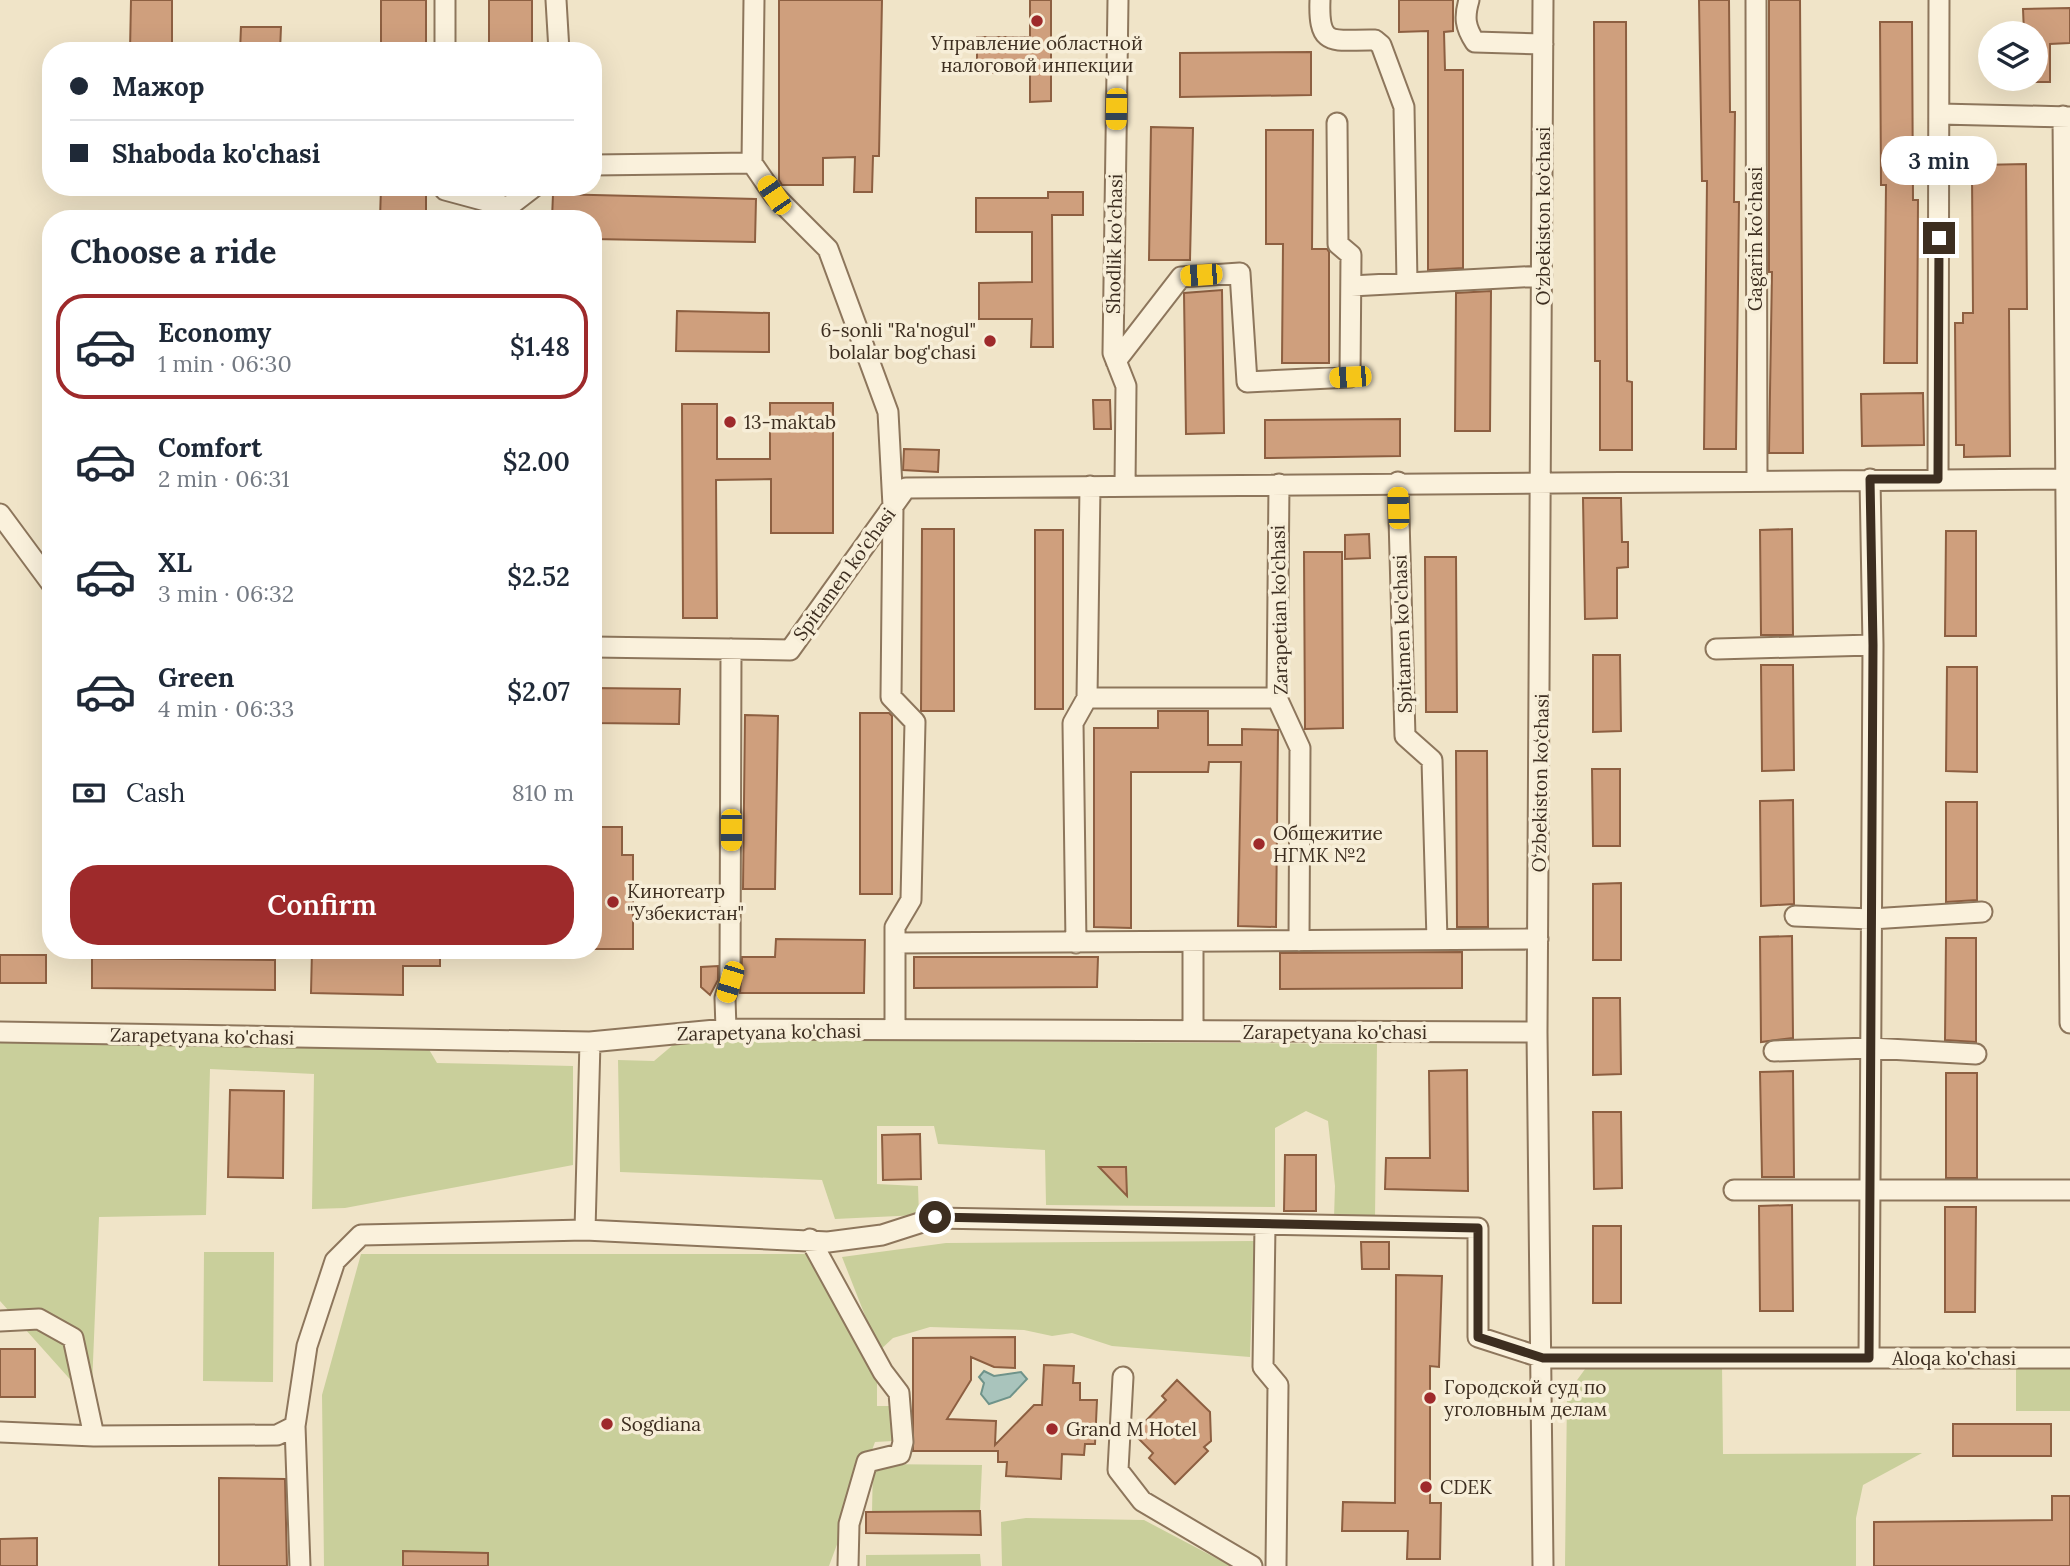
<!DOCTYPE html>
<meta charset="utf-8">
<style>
body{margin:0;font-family:Lora,serif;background:#f6f6f7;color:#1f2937;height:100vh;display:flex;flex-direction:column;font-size:26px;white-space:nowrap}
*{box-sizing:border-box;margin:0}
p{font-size:23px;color:#747a83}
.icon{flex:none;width:38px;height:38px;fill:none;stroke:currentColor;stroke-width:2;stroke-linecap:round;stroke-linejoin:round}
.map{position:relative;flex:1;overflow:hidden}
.side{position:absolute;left:42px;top:210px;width:560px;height:749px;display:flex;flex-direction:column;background:#fff;border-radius:28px;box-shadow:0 7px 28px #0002}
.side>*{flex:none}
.banner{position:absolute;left:42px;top:42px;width:560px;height:154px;border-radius:28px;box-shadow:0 7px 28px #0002;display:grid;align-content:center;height:154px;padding:0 28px;background:#fff}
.tools{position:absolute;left:1978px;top:21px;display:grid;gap:14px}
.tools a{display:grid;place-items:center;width:70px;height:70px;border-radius:50%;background:#fff;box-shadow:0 7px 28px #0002;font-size:35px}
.end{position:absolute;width:32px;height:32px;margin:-16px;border:9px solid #3d2e20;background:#fff;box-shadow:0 0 0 4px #fff}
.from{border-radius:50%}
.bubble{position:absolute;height:49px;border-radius:24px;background:#fff;box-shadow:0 7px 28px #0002;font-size:23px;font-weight:600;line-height:49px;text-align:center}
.car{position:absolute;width:21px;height:42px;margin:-21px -10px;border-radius:9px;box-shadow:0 0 5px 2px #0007;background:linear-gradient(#f5c518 24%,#345 0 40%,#f5c518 0 76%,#345 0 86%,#f5c518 0)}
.banner b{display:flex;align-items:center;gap:24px;height:66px;font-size:26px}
.banner b+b{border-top:2px solid #e0e1e3}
.banner i{width:18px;height:18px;background:#1f2937}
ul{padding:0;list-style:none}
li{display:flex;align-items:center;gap:21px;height:105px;margin:0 14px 10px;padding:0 14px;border:4px solid transparent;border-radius:28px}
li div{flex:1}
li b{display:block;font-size:26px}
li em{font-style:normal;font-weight:600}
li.on{border-color:#9e2a2b}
li>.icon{width:63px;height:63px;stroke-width:1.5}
h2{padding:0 28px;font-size:32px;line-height:84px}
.pay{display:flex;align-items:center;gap:18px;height:77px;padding:0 28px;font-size:26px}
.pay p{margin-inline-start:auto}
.action{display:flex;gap:14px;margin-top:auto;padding:14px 28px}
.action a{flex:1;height:80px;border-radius:28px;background:#9e2a2b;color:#fff;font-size:28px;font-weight:600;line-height:80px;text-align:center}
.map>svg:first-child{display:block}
.green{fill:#c9cf9b}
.water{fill:#a9c4bc;stroke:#6f938a;stroke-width:2}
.building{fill:#cf9f7d;stroke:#8d5f41;stroke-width:2}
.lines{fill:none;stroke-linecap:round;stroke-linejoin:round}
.minor-casing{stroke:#8d765c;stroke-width:23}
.minor{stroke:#faf1dc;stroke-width:19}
.route{stroke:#3d2e20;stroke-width:9}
.poi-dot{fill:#9e2a2b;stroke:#f7eed8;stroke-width:2.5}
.labels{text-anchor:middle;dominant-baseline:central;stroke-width:7;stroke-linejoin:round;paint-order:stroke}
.poi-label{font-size:19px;fill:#3d2e20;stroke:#f7eed8;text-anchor:start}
.street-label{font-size:19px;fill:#3d2e20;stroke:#f7eed8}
</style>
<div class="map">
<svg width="2070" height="1566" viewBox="0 0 2070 1566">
<rect width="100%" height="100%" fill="#f0e4c8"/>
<!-- green -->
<path class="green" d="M 680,1039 L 1377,1044 L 1375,1218 L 1334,1218 L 1335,1186 L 1328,1121 L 1306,1111 L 1275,1128 L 1275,1207 L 1046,1205 L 1045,1150 L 938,1144 L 934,1126 L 877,1126 L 877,1184 L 918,1186 L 919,1215 L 835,1219 L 822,1180 L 620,1172 L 618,1060 L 654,1061 Z
M 424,1041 L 437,1063 L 573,1066 L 573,1165 L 345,1208 L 312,1209 L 314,1074 L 210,1069 L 206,1215 L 99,1217 L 92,1386 L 76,1386 L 0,1301 L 0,1042 Z
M 1254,1241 L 1250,1357 L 1112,1346 L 1072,1333 L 1052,1336 L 1024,1330 L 930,1327 L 893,1338 L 879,1351 L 842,1257 L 946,1243 Z
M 204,1252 L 274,1252 L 273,1382 L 203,1381 Z
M 361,1254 L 812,1254 L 877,1379 L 877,1406 L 893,1406 L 893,1441 L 875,1442 L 829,1566 L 324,1566 L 322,1395 Z
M 1722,1364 L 1723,1454 L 1922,1453 L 1863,1485 L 1856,1518 L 1856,1566 L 1565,1566 L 1567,1394 L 1588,1365 Z
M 2016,1368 L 2070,1368 L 2070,1411 L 2016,1411 Z
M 873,1464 L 982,1465 L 980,1511 L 872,1512 Z
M 1026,1518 L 1144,1520 L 1231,1566 L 1002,1566 L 1001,1522 Z
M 980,1554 L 981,1566 L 866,1566 L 866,1555 Z"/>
<!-- water -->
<path class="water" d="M 984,1371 L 994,1376 L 1021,1372 L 1027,1379 L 1010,1397 L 989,1404 L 981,1394 L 984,1383 L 979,1377 Z"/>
<!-- building -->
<path class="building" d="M 131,0 L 172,0 L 172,51 L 130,51 Z
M 381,0 L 426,0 L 426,51 L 381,51 Z
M 489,0 L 532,0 L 532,51 L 489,51 Z
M 779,0 L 882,0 L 879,156 L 873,156 L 872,192 L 854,192 L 855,157 L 823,158 L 823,185 L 782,185 L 779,180 Z
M 1030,0 L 1051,0 L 1051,101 L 1030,102 L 1030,73 L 977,73 L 977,37 L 1030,37 Z
M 1399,0 L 1453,0 L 1453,31 L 1444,32 L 1445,70 L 1463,70 L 1463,268 L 1428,270 L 1428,31 L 1399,32 Z
M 1699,0 L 1729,0 L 1730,112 L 1735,112 L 1734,202 L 1739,202 L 1736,449 L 1704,449 L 1707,181 L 1702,181 Z
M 1769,0 L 1800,0 L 1803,453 L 1769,453 L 1772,272 L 1769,272 Z
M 2070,8 L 2070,43 L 2050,44 L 2050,82 L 2035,82 L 2035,33 L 2024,33 L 2023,9 Z
M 1594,22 L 1626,22 L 1627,381 L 1632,382 L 1632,450 L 1600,450 L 1600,361 L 1595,361 Z
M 1880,22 L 1912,22 L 1913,200 L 1918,200 L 1917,363 L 1884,363 L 1886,185 L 1881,185 Z
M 241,27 L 281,27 L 280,51 L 240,51 Z
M 1311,52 L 1311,95 L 1180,97 L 1180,53 Z
M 1151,127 L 1193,128 L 1190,260 L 1149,260 Z
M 1266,130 L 1313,130 L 1312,249 L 1327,249 L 1329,252 L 1329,363 L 1282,363 L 1283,244 L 1266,244 Z
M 2026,164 L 2027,309 L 2009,309 L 2010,456 L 1964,457 L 1964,445 L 1956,445 L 1955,323 L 1963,323 L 1963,313 L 1973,313 L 1972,175 L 1979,175 L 1979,165 Z
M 381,187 L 426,187 L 426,219 L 380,219 Z
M 1048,192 L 1083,192 L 1083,215 L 1052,215 L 1053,347 L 1031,347 L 1032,319 L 979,319 L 979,283 L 1032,282 L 1032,232 L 976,232 L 976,198 L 1048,198 Z
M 553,194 L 756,199 L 755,242 L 593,239 L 593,219 L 552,219 Z
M 1222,290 L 1224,433 L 1186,434 L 1184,293 Z
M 1491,291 L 1490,431 L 1455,431 L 1456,293 Z
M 677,311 L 769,313 L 769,352 L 676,351 Z
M 1923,393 L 1924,445 L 1862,446 L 1861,394 Z
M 1093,400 L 1110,400 L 1111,429 L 1094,429 Z
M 770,403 L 833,403 L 833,533 L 771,533 L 771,479 L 716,480 L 717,618 L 683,618 L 682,404 L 717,404 L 717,459 L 770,459 Z
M 1400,419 L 1400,456 L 1265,458 L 1265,420 Z
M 904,449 L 939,450 L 938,472 L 903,470 Z
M 1583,498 L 1621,498 L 1622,542 L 1628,542 L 1628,567 L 1617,568 L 1617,618 L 1585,619 Z
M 922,529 L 954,529 L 954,711 L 921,711 Z
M 1792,529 L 1793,635 L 1761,635 L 1760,530 Z
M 1035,530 L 1063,530 L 1063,709 L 1035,709 Z
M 1946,531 L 1976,531 L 1976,636 L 1945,636 Z
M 1369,534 L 1370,558 L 1345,559 L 1345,535 Z
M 1304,552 L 1342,552 L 1343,728 L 1305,729 Z
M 1425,557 L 1456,557 L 1457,712 L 1426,712 Z
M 1593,655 L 1620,655 L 1621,731 L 1593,732 Z
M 1761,665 L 1793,665 L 1794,770 L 1762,771 Z
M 1947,667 L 1977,667 L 1977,772 L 1946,771 Z
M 593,688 L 680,689 L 679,724 L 593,723 Z
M 1158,711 L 1208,711 L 1208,745 L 1242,745 L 1242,729 L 1278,730 L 1276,927 L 1238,926 L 1241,762 L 1209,762 L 1208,772 L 1131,772 L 1131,928 L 1094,927 L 1094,728 L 1158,728 Z
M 860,713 L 889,713 L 892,716 L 892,894 L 860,894 Z
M 745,715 L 778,716 L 775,889 L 743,889 Z
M 1456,751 L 1487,751 L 1488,927 L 1457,927 Z
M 1592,769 L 1620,769 L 1620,846 L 1593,846 Z
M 1793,800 L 1794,904 L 1761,906 L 1760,801 Z
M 1946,802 L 1977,802 L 1977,900 L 1946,902 Z
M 593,827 L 622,827 L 622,855 L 633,855 L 633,949 L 593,949 Z
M 1621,883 L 1621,960 L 1593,960 L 1593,884 Z
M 1792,936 L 1793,1038 L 1761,1042 L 1760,937 Z
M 1946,938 L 1976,938 L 1976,1042 L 1945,1040 Z
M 776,939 L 865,940 L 864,993 L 740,993 L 742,957 L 775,957 Z
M 312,950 L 440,950 L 440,966 L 403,966 L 403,995 L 311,993 Z
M 1462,952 L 1462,988 L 1280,989 L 1280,953 Z
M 0,955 L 46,955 L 46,983 L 0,983 Z
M 914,957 L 1098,957 L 1097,987 L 914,988 Z
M 92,958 L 275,960 L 275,990 L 92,988 Z
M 718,966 L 718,980 L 710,995 L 701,987 L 701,967 Z
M 1593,998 L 1620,998 L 1621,1074 L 1593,1075 Z
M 1467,1070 L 1468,1191 L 1385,1189 L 1386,1158 L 1430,1158 L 1429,1071 Z
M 1793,1071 L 1794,1177 L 1762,1177 L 1760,1072 Z
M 1946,1073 L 1977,1073 L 1977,1178 L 1946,1178 Z
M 230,1090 L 284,1091 L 283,1178 L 228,1177 Z
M 1593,1112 L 1621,1112 L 1622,1188 L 1594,1189 Z
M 920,1134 L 921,1179 L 883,1180 L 882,1135 Z
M 1285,1155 L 1316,1155 L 1316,1211 L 1284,1211 Z
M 1099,1167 L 1126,1167 L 1127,1196 Z
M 1792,1205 L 1793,1311 L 1760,1311 L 1759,1206 Z
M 1945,1207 L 1976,1207 L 1975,1312 L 1945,1312 Z
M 1593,1226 L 1621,1226 L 1621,1303 L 1593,1303 Z
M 1361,1242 L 1389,1242 L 1389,1269 L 1362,1269 Z
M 1396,1275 L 1442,1276 L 1439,1367 L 1430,1366 L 1430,1503 L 1441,1503 L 1440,1559 L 1407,1559 L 1408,1531 L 1342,1531 L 1343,1502 L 1395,1503 Z
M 1015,1337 L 1015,1368 L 994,1367 L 971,1357 L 971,1380 L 947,1419 L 996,1421 L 995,1445 L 1034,1405 L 1042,1405 L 1044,1365 L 1074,1366 L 1073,1383 L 1080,1383 L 1080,1400 L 1097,1400 L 1095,1444 L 1085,1444 L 1084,1455 L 1062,1454 L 1061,1479 L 1006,1476 L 1007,1462 L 998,1462 L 998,1451 L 913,1451 L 913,1338 Z
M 0,1349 L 35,1349 L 35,1397 L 0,1397 Z
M 1177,1380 L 1210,1412 L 1211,1441 L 1204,1447 L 1208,1451 L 1175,1484 L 1149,1458 L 1153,1453 L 1138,1438 L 1138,1429 L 1166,1400 L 1162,1396 Z
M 1953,1424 L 2051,1424 L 2051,1456 L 1953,1456 Z
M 219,1478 L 285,1479 L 287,1566 L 219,1566 Z
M 2052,1496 L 2070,1496 L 2070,1566 L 1874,1566 L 1874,1522 L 2052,1520 Z
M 980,1511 L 981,1535 L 866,1533 L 866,1512 Z
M 37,1538 L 37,1566 L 0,1566 L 0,1539 Z
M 403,1551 L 488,1553 L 488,1566 L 403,1566 Z"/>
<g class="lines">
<!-- minor casing -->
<g class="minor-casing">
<path id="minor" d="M 556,0 L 559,51
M 1118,0 L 1113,353 L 1126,386 L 1125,486
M 1320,0 C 1318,50 1334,39 1375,40 L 1381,45 L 1404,107 L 1407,283
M 1469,0 C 1464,17 1465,27 1475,42 L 1543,44
M 1543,0 L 1537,1032 L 1543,1566
M 1756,0 L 1757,479
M 445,51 L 445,0
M 1940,114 L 2070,117
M 2063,116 L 2070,1023
M 752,163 L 774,195 L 828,249 L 888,412 L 893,506 L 891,697 L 915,722 L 911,900 L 895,927 L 895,1030
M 752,163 L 754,0
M 593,165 L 752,163
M 445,187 L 445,190 L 508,207 L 534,187
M 1351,286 L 1542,276
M 1116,361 L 1181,277 L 1240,273 L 1247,382 L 1350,377 L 1351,255 L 1338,244 L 1337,123
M 1938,479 L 1939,0
M 1398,482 L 1405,736 L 1432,760 L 1437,940
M 1279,484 L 1277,698 L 1300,748 L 1299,941
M 0,514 L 51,583
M 593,647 L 790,650 L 906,488 L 2070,479
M 1716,649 L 1873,645
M 1087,698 L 1277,698
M 1795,916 L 1871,919 L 1982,912
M 895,943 L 1538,939
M 1076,943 L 1073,723 L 1087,698 L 1090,486
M 726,1029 L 725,998 L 730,982 L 731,649
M 1193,1031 L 1193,943
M 0,1032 L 590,1042 L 726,1029 L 1537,1032
M 1774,1051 L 1871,1048 L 1976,1054
M 1734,1190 L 2070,1190
M 1265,1225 L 1263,1367 L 1278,1385 L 1276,1566
M 585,1230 L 828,1242 L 882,1235 L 935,1218 L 1478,1228 L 1478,1337 L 1543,1358 L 2070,1358
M 810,1239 L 883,1372 L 899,1393 L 903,1442 L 900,1454 L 867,1462 L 849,1524 L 848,1566
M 0,1321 L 39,1319 L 73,1338 L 94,1436
M 1869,1358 L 1873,645 L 1870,479
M 1123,1377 L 1118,1470 L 1142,1501 L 1252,1566
M 295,1426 L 300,1566
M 0,1432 L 94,1436 L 277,1435 L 295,1426 L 307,1346 L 335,1261 L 361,1235 L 585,1230 L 590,1042"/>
</g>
<!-- minor -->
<use href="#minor" class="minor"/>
</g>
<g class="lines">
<!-- route -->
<path class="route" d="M 935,1217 L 1478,1228 L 1478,1337 L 1543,1358 L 1869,1358 L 1873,645 L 1870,479 L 1938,479 L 1939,238"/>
</g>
<!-- markers -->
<g class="poi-dot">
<circle cx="1037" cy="21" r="7"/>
<circle cx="990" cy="341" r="7"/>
<circle cx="730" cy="422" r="7"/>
<circle cx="1259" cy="844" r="7"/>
<circle cx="613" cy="902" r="7"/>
<circle cx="1430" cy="1398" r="7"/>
<circle cx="607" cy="1424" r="7"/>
<circle cx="1052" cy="1429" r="7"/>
<circle cx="1426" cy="1487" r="7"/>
</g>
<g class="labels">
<!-- poi labels -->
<g class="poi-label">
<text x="1037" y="43" text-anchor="middle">Управление областной<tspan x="1037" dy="22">налоговой инпекции</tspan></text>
<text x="976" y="330" text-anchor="end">6-sonli "Ra'nogul"<tspan x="976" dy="22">bolalar bog'chasi</tspan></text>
<text x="744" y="422">13-maktab</text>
<text x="1273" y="833">Общежитие<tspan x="1273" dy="22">НГМК №2</tspan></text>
<text x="627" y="891">Кинотеатр<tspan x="627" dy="22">"Узбекистан"</tspan></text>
<text x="1444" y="1387">Городской суд по<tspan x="1444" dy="22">уголовным делам</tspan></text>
<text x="621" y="1424">Sogdiana</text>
<text x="1066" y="1429">Grand M Hotel</text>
<text x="1440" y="1487">CDEK</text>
</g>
<!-- street labels -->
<g class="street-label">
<text transform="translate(1543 216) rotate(-90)">O‘zbekiston ko‘chasi</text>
<text transform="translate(1755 239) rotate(-90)">Gagarin ko'chasi</text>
<text transform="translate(1114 244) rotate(-89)">Shodlik ko'chasi</text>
<text transform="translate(844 574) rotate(-54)">Spitamen ko'chasi</text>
<text transform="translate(1279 610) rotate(-91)">Zarapetian ko'chasi</text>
<text transform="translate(1402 634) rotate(-92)">Spitamen ko'chasi</text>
<text transform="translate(1540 783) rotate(-89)">O‘zbekiston ko‘chasi</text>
<text transform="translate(769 1032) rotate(-1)">Zarapetyana ko'chasi</text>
<text x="1335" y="1032">Zarapetyana ko'chasi</text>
<text transform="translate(202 1036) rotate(1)">Zarapetyana ko'chasi</text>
<text x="1954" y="1358">Aloqa ko'chasi</text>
</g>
</g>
</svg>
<div class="tools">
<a><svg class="icon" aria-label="layers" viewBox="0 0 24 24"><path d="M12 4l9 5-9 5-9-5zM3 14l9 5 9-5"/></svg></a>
</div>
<i class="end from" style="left:935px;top:1217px"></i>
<i class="end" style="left:1939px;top:238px"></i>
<div class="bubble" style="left:1881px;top:136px;width:116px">3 min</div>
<i class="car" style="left:1116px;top:109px;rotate:181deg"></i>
<i class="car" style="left:774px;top:195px;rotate:326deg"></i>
<i class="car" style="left:1201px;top:275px;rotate:266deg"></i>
<i class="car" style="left:1350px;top:377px;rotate:267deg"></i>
<i class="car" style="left:1398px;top:508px;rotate:358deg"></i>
<i class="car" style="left:731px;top:830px;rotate:180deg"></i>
<i class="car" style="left:730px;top:982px;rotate:197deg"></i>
<div class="banner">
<b><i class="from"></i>Мажор</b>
<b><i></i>Shaboda ko'chasi</b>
</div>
<section class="side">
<h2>Choose a ride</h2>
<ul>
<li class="on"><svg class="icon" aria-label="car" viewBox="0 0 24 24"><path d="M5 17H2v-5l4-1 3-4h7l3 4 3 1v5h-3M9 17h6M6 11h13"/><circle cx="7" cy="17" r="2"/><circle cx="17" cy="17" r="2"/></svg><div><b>Economy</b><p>1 min · 06:30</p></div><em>$1.48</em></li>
<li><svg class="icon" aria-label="car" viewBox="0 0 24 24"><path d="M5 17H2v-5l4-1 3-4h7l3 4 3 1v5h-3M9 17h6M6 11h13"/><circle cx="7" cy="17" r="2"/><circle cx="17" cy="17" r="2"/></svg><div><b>Comfort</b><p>2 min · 06:31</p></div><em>$2.00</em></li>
<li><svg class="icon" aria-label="car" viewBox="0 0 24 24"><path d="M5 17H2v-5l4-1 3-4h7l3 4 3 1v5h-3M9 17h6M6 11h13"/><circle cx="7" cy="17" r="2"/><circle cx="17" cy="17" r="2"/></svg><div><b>XL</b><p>3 min · 06:32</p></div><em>$2.52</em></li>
<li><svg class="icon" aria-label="car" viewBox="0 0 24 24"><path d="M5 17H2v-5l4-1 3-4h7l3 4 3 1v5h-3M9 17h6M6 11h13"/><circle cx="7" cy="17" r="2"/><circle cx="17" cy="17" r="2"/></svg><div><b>Green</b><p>4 min · 06:33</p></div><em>$2.07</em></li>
</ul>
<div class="pay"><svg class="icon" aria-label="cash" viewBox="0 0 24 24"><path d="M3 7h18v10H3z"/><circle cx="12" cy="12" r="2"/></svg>Cash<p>810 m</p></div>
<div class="action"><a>Confirm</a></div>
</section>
</div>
